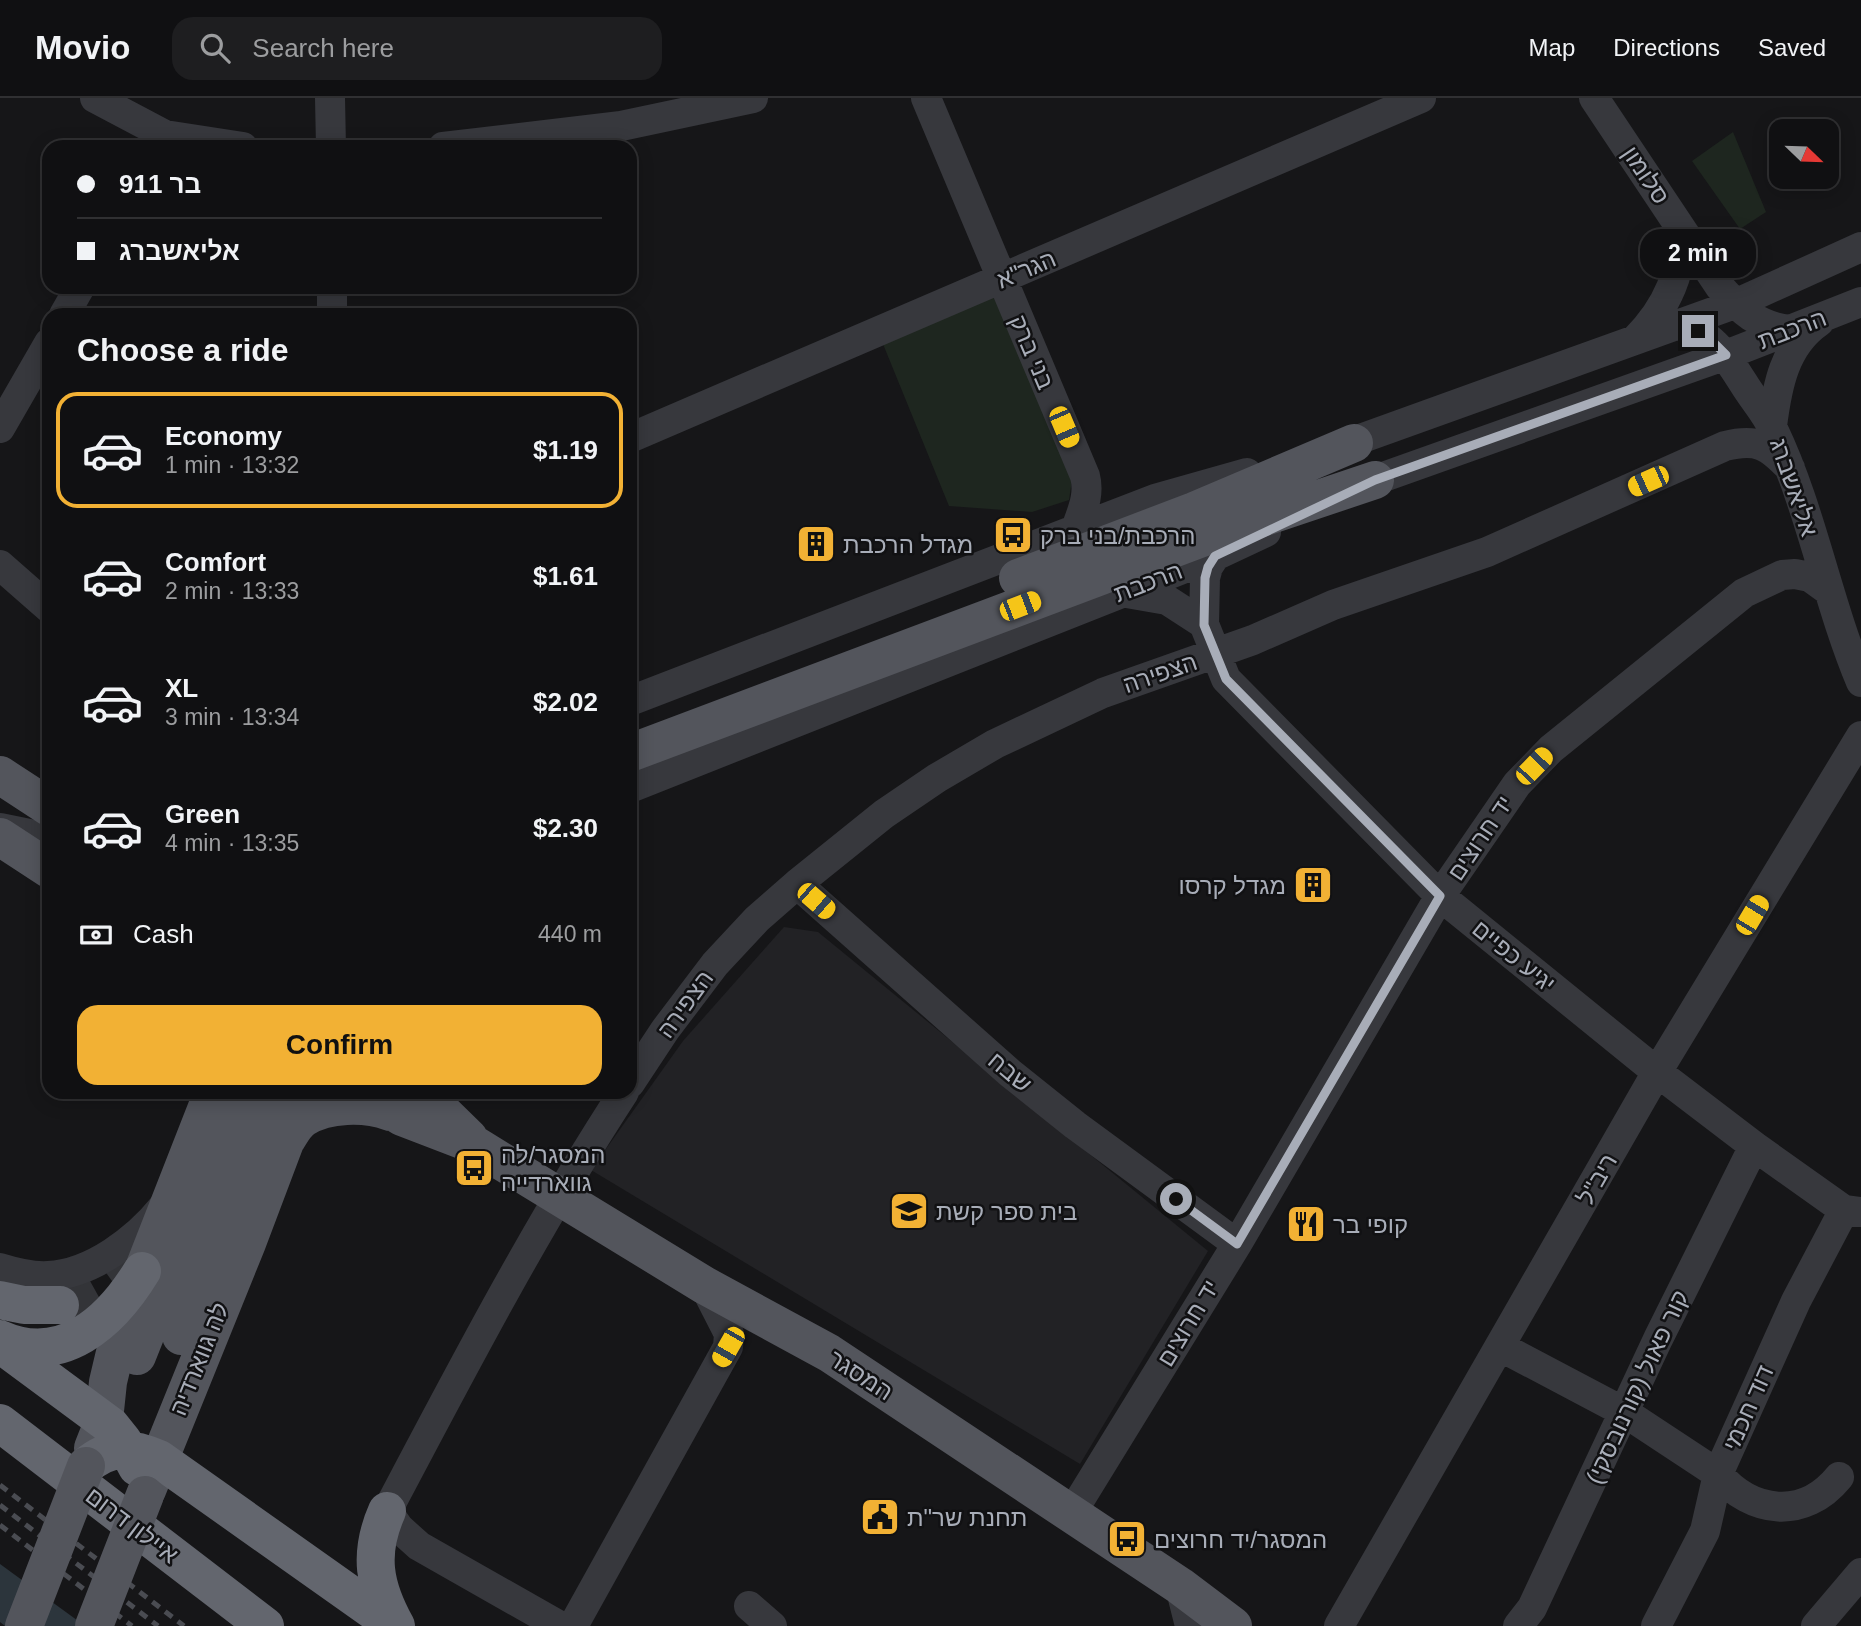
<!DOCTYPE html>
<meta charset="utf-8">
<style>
body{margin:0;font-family:Arial,Heebo,sans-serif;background:#1e1e20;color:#f1f3f6;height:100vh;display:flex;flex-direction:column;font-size:26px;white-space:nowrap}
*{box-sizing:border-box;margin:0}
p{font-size:23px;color:#9c9d9f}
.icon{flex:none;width:38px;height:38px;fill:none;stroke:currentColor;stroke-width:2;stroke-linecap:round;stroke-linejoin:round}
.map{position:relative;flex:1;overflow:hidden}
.drawer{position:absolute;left:42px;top:210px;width:595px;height:791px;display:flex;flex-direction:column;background:#101012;border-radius:21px;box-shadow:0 4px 18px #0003,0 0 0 2px #303032}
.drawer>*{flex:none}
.guide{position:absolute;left:42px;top:42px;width:595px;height:154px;border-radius:21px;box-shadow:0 4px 18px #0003,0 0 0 2px #303032;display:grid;align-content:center;height:154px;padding:0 35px;background:#101012}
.needle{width:46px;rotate:113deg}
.fabs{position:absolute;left:1769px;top:21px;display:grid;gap:14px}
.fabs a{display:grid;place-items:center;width:70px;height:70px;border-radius:14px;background:#101012;box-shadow:0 4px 18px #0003,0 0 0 2px #303032;font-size:35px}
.end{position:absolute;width:32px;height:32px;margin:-16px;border:9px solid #a8adb8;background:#111;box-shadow:0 0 0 4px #111}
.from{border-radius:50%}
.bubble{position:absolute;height:49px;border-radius:21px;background:#101012;box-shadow:0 4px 18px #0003,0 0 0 2px #303032;font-size:23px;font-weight:700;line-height:49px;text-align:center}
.car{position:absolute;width:21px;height:42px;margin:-21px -10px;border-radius:9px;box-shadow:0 0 5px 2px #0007;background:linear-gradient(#f5c518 24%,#345 0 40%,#f5c518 0 76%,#345 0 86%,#f5c518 0)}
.guide b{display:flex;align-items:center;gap:24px;height:66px;font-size:26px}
.guide b+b{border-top:2px solid #303032}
.guide i{width:18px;height:18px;background:#f1f3f6}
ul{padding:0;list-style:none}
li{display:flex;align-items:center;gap:21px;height:116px;margin:0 14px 10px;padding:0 21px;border:4px solid transparent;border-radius:21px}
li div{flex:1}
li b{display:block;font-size:26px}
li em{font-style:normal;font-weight:700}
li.selected{border-color:#f2b134}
li>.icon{width:63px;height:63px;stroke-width:1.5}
h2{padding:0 35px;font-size:32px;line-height:84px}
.pay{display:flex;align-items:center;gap:18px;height:77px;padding:0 35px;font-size:26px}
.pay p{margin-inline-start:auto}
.cta{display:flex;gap:14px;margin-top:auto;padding:14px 35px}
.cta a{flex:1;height:80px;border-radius:21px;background:#f2b134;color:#111;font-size:28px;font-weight:700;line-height:80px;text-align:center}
header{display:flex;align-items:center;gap:42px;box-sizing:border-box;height:98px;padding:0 35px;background:#101012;border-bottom:2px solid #303032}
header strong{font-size:33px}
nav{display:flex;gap:38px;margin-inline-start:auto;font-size:24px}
.search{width:490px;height:63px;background:#1e1e20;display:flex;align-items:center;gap:18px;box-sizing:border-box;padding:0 24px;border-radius:21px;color:#9c9d9f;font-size:26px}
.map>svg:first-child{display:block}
.built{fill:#222225}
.green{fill:#1e261f}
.water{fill:#2c353c}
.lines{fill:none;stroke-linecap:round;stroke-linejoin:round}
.highway-tunnel{stroke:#333438;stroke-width:38;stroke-dasharray:38 19;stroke-linecap:butt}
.minor{stroke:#37383d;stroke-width:30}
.major{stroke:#53555c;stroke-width:38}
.highway{stroke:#63666e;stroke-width:38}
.rail{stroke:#4a4c52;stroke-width:5;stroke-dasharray:9 7;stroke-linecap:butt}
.major-bridge{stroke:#53555c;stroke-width:38}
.route{stroke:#a8adb8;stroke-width:9}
.labels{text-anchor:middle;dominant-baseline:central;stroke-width:5;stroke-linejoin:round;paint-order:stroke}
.street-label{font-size:24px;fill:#a8adb8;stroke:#111113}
.poi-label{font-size:24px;fill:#a8adb8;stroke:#111113;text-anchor:start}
</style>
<header>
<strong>Movio</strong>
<div class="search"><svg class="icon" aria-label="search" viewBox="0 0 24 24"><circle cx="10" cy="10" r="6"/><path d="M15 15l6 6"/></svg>Search here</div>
<nav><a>Map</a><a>Directions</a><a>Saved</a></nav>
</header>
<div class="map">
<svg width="1861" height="1528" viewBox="0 0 1861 1528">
<rect width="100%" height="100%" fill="#161618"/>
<!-- built -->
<path class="built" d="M 784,829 L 818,834 L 1208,1153 L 1080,1366 L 591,1072 L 683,943 Z"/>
<!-- green -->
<path class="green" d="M 1733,34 L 1766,114 L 1740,131 L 1692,63 Z
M 995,194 L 1072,382 L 1069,402 L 1032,414 L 949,408 L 883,246 Z"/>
<!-- water -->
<path class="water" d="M 0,1466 L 85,1528 L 5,1528 L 0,1524 Z"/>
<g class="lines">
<!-- highway-tunnel -->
<path class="highway-tunnel" d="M 60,1207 C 96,1193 129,1175 148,1139"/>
<!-- minor -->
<path class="minor" d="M 95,0 L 165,37 L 243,49
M 330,0 L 331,49
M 926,0 L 1085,378 C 1090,397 1082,413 1076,431
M 1594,0 L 1720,189 C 1740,212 1759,229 1790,232
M 443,49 L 621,28 L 753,0
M 332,189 L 332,217
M 64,217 L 80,189
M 1679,227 C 1713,234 1727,260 1744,286 C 1753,301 1766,315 1773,331 C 1811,410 1827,503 1861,584
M 1635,242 C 1665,212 1688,169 1677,126
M 1772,328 C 1777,289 1784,248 1819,224
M 0,330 L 49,245
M 630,340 L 1421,0
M 1335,350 L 1735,206 L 1861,149
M 1355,391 L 1375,382 L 1726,257 L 1861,204
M 1215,458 L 1208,469 L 1205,480 L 1204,526 L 1226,581 L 1440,798 L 1657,974 L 1754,1048 L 1844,1112 L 1861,1114
M 0,467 L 49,510
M 1121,494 L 1167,502 L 1204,526
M 630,603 L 1155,401 L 1247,375
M 630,690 L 1215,458 L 1266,434
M 0,730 L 49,740
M 797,786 L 1010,975 L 1075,1027 L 1237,1146
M 630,985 L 665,932 L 715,866 L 757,821 L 797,786 L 884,716 L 937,680 L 995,646 L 1103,595 L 1253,542 L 1333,507 L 1487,454 L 1725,348 C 1757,340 1768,347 1790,370
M 0,1170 C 16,1175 32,1179 48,1178 C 92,1176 137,1141 163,1109
M 1501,1249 L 1624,1314 L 1718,1376 C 1752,1416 1804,1422 1839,1379
M 1071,1416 L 1237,1146 L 1440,798 L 1517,686 L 1551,651 L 1744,495 L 1782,477 L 1795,476 L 1810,479 L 1828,492
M 1180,1488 L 1190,1528
M 749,1508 L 772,1528
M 560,1528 L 419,1448 L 399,1430 L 387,1413 C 462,1271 536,1129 624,994
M 573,1528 L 728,1249 L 729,1236 L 704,1187
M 1339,1528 L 1657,974 L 1861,638
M 1518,1528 L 1532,1510 L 1658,1241 L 1754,1048
M 1656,1528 L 1705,1433 L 1718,1376 L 1796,1203 L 1844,1112
M 1816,1528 L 1861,1475"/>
<!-- major -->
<path class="major" d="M 1018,480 L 1194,413 L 1354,345
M 630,655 L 1202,440 L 1375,382
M 0,677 L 49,709
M 0,739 L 49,771
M 361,994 L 402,1019 L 475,1047 L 704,1187 L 829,1255 L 1180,1488 L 1233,1528
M 422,994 L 469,1040
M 287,1041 C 292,1033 296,1025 304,1020 C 327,1005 366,1005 390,1014
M 181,1238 L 274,994
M 137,1258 L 242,994
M 93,1350 L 104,1322 L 108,1284 L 121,1229 L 213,994
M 147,1392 L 247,1145 L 304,994"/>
<!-- highway -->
<path class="highway" d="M 0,1202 L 24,1207 L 60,1207
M 0,1241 C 62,1269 111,1224 142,1173
M 0,1246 L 111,1328 L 123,1343 L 137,1369
M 0,1325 L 265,1528
M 86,1368 C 110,1347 131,1349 159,1361 L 395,1528
M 387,1413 C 368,1456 374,1488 396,1528"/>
<!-- rail -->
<path class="rail" d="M 0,1387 L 184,1528
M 0,1407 L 158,1528
M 0,1427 L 132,1528"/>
<!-- major-bridge -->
<path class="major-bridge" d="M 24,1528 L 86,1368
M 94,1528 L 145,1397"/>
</g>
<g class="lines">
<!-- route -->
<path class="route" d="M 1176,1101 L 1237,1146 L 1440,798 L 1226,581 L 1204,527 L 1205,480 L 1208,469 L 1215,458 L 1375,382 L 1726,257 L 1707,238 L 1698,233"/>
</g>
<!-- icons -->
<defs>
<g id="bus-square" transform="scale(2.0125)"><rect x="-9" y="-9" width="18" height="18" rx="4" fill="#f2b134" stroke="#111113"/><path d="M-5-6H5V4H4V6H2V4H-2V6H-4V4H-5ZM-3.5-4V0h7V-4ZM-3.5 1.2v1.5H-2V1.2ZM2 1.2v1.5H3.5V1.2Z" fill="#111"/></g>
<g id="building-square" transform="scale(2.0125)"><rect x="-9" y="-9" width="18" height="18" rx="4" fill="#f2b134" stroke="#111113"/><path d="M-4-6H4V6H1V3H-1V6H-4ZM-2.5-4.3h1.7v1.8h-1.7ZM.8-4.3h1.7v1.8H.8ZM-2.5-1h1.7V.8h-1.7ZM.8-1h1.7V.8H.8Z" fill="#111"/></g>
<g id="school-square" transform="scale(2.0125)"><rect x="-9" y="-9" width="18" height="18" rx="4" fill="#f2b134" stroke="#111113"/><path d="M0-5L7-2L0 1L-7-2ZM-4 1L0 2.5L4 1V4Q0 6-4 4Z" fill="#111"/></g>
<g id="restaurant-square" transform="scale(2.0125)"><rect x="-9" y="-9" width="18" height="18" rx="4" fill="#f2b134" stroke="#111113"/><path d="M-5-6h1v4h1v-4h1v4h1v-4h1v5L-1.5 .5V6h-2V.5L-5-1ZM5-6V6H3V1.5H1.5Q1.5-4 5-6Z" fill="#111"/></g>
<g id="civic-square" transform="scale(2.0125)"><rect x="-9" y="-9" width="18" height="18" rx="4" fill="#f2b134" stroke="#111113"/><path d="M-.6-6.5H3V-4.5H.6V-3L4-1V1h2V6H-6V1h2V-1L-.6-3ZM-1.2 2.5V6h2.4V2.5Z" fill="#111"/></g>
</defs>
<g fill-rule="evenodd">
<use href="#bus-square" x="1013" y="437"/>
<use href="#building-square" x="816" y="446"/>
<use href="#building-square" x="1313" y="787"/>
<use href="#bus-square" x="474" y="1070"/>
<use href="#school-square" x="909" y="1113"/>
<use href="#restaurant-square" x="1306" y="1126"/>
<use href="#civic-square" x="880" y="1419"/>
<use href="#bus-square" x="1127" y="1441"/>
</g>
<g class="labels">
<!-- street labels -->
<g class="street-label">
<text transform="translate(1646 77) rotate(56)">סלומון</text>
<text transform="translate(1026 171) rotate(-23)">הגר"א</text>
<text transform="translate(1792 231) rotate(-21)">הרכבת</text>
<text transform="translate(1032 254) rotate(67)">בני ברק</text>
<text transform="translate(1794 389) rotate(71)">אליאשברג</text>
<text transform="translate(1148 484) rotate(-21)">הרכבת</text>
<text transform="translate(1160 575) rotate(-19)">הצפירה</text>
<text transform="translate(1480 740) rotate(-56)">יד חרוצים</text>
<text transform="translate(1514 858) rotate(39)">יגיע כפיים</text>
<text transform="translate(685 906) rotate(-54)">הצפירה</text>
<text transform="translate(1010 974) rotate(40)">שבח</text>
<text transform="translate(1597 1081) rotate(-60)">ריב"ל</text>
<text transform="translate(1188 1225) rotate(-59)">יד חרוצים</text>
<text transform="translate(199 1261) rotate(-68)">לה גווארדיה</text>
<text transform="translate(861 1277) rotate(33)">המסגר</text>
<text transform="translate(1637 1289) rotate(-65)">קור פאול (קורנובסקי)</text>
<text transform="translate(1748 1310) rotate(-66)">דוד חכמי</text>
<text transform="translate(132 1427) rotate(37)">איילון דרום</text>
</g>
<!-- poi labels -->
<g class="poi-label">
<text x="1040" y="437">הרכבת/בני ברק</text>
<text x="843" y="446">מגדל הרכבת</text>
<text x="1286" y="787" text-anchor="end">מגדל קרסו</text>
<text x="501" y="1056">המסגר/לה<tspan x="501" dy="28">גווארדייה</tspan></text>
<text x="936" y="1113">בית ספר קשת</text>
<text x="1333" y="1126">קופי בר</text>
<text x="907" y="1419">תחנת שר"ת</text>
<text x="1154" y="1441">המסגר/יד חרוצים</text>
</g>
</g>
</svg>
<div class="fabs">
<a><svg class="needle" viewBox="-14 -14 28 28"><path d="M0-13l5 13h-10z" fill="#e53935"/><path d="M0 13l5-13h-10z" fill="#9c9d9f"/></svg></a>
</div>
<i class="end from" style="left:1176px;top:1101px"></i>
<i class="end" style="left:1698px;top:233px"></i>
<div class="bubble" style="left:1640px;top:131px;width:116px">2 min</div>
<i class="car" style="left:1064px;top:329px;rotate:157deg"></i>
<i class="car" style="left:1648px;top:383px;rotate:246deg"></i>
<i class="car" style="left:1020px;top:508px;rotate:69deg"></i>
<i class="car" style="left:1534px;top:668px;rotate:44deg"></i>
<i class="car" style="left:816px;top:803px;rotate:131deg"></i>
<i class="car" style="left:1752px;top:817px;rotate:31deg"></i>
<i class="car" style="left:728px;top:1249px;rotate:210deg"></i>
<div class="guide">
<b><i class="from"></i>בר 911</b>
<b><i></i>אליאשברג</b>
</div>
<section class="drawer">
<h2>Choose a ride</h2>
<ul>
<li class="selected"><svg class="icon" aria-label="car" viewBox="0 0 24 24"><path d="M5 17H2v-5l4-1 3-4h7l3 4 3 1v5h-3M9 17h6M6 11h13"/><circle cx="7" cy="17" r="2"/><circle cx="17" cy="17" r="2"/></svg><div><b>Economy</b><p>1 min · 13:32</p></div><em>$1.19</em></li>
<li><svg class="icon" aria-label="car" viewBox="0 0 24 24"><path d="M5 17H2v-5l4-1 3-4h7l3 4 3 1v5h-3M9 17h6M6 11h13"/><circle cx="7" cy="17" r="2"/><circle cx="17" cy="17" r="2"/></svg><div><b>Comfort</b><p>2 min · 13:33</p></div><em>$1.61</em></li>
<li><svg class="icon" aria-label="car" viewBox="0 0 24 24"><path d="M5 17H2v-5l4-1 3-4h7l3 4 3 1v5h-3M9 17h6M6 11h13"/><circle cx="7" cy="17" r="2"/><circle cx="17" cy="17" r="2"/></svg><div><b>XL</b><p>3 min · 13:34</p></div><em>$2.02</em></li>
<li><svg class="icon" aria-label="car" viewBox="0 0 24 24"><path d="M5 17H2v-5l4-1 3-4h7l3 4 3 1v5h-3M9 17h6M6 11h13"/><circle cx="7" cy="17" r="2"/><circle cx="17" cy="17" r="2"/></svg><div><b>Green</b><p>4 min · 13:35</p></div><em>$2.30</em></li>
</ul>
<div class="pay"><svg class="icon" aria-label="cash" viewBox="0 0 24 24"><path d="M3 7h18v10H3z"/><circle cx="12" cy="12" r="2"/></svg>Cash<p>440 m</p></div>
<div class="cta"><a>Confirm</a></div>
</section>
</div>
